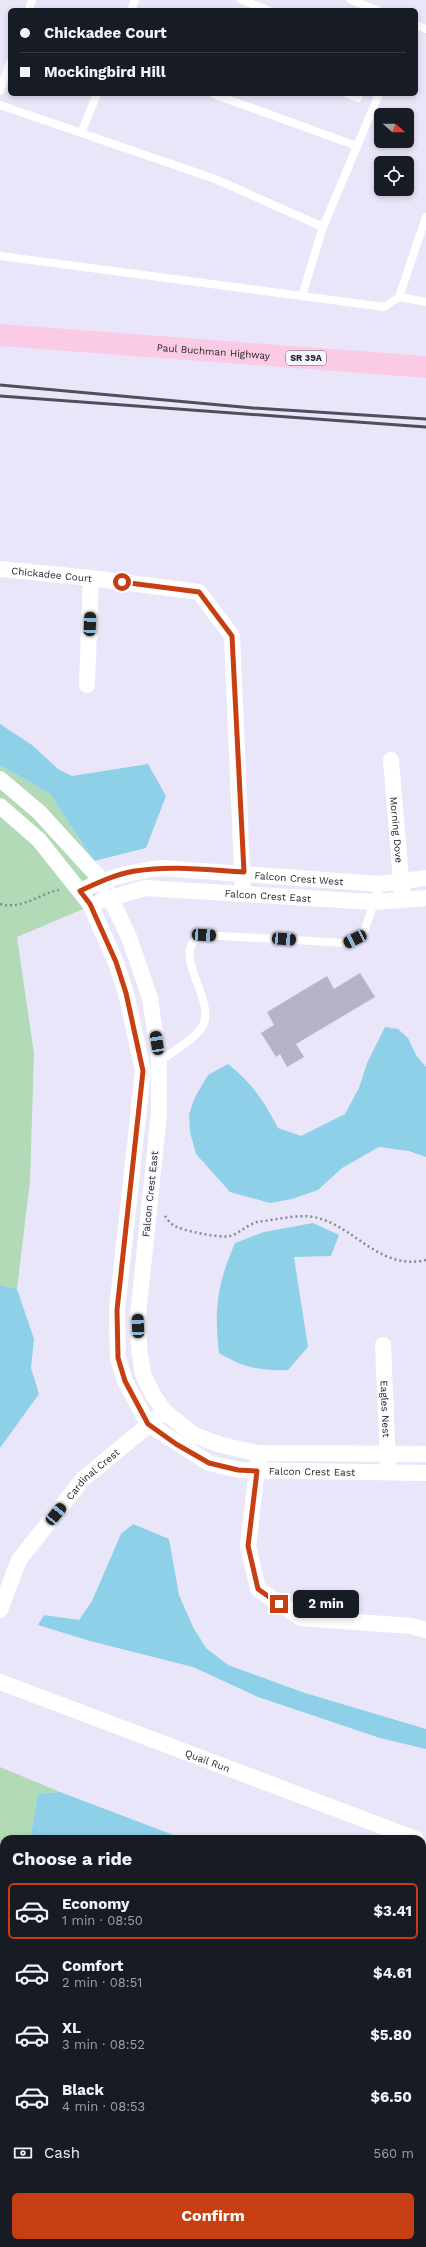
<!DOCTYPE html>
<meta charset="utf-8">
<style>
body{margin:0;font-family:"Work Sans",sans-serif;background:#20242c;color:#f1f3f6;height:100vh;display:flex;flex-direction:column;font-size:15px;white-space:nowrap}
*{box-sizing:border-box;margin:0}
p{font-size:13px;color:#9ea1a6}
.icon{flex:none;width:22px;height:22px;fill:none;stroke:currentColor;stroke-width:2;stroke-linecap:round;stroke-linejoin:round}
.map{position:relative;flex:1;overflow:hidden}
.sheet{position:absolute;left:0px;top:1835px;width:426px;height:412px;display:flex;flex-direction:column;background:#171b24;border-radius:12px 12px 0 0;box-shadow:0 2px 6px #0003}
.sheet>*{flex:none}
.banner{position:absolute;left:8px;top:8px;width:410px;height:88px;border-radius:6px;box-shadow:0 2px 6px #0003;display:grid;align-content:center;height:88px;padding:0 12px;background:#171b24}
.needle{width:26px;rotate:110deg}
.fabs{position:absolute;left:374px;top:108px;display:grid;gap:8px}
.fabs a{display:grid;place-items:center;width:40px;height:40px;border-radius:6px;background:#171b24;box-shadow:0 2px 6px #0003;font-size:20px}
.end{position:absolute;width:18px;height:18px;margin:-9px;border:5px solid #c63e11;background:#fff;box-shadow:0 0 0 2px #fff}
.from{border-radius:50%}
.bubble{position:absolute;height:28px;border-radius:6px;background:#171b24;box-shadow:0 2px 6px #0003;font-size:13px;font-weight:700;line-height:28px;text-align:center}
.car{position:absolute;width:12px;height:24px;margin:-12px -6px;border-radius:5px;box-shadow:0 0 3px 1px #0007;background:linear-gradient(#222 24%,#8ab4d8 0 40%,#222 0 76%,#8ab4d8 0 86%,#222 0)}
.banner b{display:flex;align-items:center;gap:14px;height:38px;font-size:15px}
.banner b+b{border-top:1px solid #363941}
.banner i{width:10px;height:10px;background:#f1f3f6}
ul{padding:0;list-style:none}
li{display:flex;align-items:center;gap:12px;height:56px;margin:0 8px 6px;padding:0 4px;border:2px solid transparent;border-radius:6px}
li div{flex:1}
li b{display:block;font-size:15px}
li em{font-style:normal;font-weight:700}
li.active{border-color:#c63e11}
li>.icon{width:36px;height:36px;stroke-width:1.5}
h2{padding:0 12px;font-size:18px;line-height:48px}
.pay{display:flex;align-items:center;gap:10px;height:44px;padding:0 12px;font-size:15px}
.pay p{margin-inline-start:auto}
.button{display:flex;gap:8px;margin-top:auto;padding:8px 12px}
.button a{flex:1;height:46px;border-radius:6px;background:#c63e11;color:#fff;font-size:16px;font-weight:700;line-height:46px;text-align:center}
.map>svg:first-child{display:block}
.green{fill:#b3dab7}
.water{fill:#8dd0e8}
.building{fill:#b5b4c7}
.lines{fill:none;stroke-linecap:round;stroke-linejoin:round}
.path{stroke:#8a8794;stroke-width:2.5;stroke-dasharray:2 3;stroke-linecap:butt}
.lane{stroke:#fff;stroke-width:8}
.street{stroke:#fff;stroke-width:16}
.primary{stroke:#fbcbe5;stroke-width:22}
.rail{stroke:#504e58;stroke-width:3}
.route{stroke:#c63e11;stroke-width:5}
.labels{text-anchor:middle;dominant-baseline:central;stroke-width:3;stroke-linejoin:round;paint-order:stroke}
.shield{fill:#f7f5fd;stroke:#646269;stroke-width:1}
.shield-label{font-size:9px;font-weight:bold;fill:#25232a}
.street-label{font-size:10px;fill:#25232a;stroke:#f7f5fd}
</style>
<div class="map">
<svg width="426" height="2247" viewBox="0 0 426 2247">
<rect width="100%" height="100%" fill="#eae6fa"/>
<!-- green -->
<path class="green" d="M 0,765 L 50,794 L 94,861 L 95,904 L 17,937 L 34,1054 L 30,1181 L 17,1289 L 0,1285 Z
M 0,1767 L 60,1792 L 38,1794 L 30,1839 L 4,1839 L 4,1900 L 0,1898 Z
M 422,1962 L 426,1962 L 426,2037 L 422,2038 Z"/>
<!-- water -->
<path class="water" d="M 0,724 L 32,745 L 58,769 L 72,776 L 148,764 L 166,796 L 146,848 L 94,861 L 50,794 L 0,765 Z
M 385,1027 L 398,1029 L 408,1038 L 416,1055 L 426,1067 L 426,1157 L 409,1151 L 379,1147 L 342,1168 L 318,1190 L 292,1199 L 270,1203 L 230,1192 L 196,1154 L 190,1132 L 189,1114 L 195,1097 L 208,1075 L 228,1064 C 252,1083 264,1101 278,1128 L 301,1136 L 345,1114 L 359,1088 L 367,1063 Z
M 313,1223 L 339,1235 L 331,1256 L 294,1257 L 308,1347 L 288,1370 C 259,1371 245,1368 219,1353 C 214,1308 217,1285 235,1243 L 264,1232 Z
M 0,1285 L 17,1289 L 34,1339 L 31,1368 L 39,1394 L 0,1448 Z
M 133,1524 L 169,1539 L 179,1595 L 193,1627 L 206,1648 L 228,1665 L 305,1693 L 426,1729 L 426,1749 L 380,1738 L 258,1697 L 193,1667 L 90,1641 L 38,1625 L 44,1615 L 79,1620 L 92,1601 L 121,1534 Z
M 60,1792 L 184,1839 L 30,1839 L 38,1794 Z
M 426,2037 L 426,2180 L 422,2176 L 422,2038 Z
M 0,2073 L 4,2075 L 4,2175 L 0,2171 Z
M 426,2217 L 426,2247 L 406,2247 L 409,2243 L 422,2243 L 422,2223 Z"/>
<!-- building -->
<path class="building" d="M 360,973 L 375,997 L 296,1044 L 304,1057 L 287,1067 L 280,1054 L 276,1057 L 261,1033 L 274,1025 L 267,1012 L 327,976 L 334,989 Z"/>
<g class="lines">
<!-- path -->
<path class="path" d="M 0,904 C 22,910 39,894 59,890
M 165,1216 C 167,1219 170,1223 173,1225 C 179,1230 222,1239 230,1236 C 240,1233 247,1225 257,1222 C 276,1220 299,1213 318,1218 C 356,1228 381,1271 426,1260
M 0,1888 L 4,1889
M 422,1930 L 426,1926"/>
<!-- lane -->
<path class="lane" d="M 241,0 L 268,10
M 351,0 L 377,10
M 29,10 L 32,0
M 131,10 L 135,0
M 416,25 L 426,29
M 0,91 L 10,62
M 213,94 L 357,146
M 348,94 L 358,98
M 0,105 L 215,179 L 323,227 L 302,296 L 384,307 L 399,297 L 426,302
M 81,133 L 97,94
M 323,227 L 379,94
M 0,256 L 302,296
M 399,297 L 426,217
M 159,1062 C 170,1053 195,1039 202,1027 C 216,1004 180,964 192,944 C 194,940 200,937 204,935 L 347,943 L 363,935 L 380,884"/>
<!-- street -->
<g class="street">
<path id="s1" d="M 0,569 L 91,578 L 199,592 L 232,636 L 243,893"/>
<path d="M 87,685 L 91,578"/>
<path id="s2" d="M 391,760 L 402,891"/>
<path d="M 0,779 L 39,812 L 102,881 L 129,937 L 150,998 L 159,1061 L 159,1113 L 138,1315 L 139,1348 L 143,1374 L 153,1395 L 165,1412 L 194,1435 L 221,1445 L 258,1453 L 426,1454"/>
<path id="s3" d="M 0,806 L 39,840 L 90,904 L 116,963 L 126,993 L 143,1071 L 117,1310 L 118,1358 L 125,1381 L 148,1424 L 209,1463 L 239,1470 L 426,1473"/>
<path id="s4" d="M 80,891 C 107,878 132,871 162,868 L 380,884 L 426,878"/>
<path id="s5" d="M 101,901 L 145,888 L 374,902 L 426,898"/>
<path id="s6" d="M 383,1345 L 388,1463"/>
<path d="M 258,1461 L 248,1546 L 258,1589 L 301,1618 L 411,1626 L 426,1630"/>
<path id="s7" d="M 0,1610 L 19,1560 L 83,1479 L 157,1418"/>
<path id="s8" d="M 0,1682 L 416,1839"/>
<path d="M 0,1999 L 4,2000"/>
<path d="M 118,2247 L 120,2243"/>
<path d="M 304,2247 L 306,2243"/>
</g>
<!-- primary -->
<path class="primary" id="s9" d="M 0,335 L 426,367"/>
<!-- rail -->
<path class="rail" d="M 0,385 L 253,408 L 426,419
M 0,396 L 426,427"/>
</g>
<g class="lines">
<!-- route -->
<path class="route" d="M 122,582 L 199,592 L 232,636 L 244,872 C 208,870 171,865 135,871 C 116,874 97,883 80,891 L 90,904 L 116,962 L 126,993 L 143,1071 L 117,1310 L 118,1358 L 125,1381 L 148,1424 L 176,1444 L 209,1463 L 238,1470 L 257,1471 L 248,1546 L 258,1589 L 279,1604"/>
</g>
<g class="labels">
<!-- shield labels -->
<rect class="shield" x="286" y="351" width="40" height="14" rx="3"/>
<g class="shield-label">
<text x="306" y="358">SR 39A</text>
</g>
<!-- street labels -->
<g class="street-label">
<text stroke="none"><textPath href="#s9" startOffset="214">Paul Buchman Highway</textPath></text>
<text stroke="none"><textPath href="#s1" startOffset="52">Chickadee Court</textPath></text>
<text stroke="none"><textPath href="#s2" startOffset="70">Morning Dove</textPath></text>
<text stroke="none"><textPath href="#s4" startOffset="223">Falcon Crest West</textPath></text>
<text stroke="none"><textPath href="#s5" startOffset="169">Falcon Crest East</textPath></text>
<text transform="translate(150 1194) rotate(-84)">Falcon Crest East</text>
<text stroke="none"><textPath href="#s6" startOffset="64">Eagles Nest</textPath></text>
<text stroke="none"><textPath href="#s3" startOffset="847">Falcon Crest East</textPath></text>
<text stroke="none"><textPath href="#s7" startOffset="167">Cardinal Crest</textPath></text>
<text stroke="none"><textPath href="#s8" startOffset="222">Quail Run</textPath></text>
</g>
</g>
</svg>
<div class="fabs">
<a><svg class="needle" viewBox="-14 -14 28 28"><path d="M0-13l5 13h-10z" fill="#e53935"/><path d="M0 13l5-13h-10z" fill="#9ea1a6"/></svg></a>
<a><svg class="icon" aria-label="locate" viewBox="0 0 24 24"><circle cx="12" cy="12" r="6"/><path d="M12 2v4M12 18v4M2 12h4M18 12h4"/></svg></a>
</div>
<i class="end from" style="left:122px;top:582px"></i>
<i class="end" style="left:279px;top:1604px"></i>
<div class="bubble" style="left:293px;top:1590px;width:66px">2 min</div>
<i class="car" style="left:90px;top:624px;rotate:2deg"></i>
<i class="car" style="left:204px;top:935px;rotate:93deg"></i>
<i class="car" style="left:284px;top:939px;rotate:94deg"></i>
<i class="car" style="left:355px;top:939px;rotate:243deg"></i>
<i class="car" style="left:157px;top:1043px;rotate:351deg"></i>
<i class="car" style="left:138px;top:1326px;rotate:358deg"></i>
<i class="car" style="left:56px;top:1514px;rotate:39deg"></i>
<div class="banner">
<b><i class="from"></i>Chickadee Court</b>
<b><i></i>Mockingbird Hill</b>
</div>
<section class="sheet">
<h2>Choose a ride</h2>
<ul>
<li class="active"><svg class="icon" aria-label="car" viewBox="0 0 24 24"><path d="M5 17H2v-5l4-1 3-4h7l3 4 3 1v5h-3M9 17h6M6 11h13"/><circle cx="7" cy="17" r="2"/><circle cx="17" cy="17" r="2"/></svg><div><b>Economy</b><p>1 min · 08:50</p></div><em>$3.41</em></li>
<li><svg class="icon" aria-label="car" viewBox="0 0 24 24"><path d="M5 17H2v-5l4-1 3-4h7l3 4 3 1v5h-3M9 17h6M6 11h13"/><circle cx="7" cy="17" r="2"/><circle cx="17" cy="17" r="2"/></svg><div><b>Comfort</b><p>2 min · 08:51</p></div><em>$4.61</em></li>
<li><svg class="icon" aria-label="car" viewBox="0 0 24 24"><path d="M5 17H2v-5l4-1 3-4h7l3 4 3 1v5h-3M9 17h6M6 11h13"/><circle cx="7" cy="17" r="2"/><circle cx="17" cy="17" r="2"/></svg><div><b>XL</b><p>3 min · 08:52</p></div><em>$5.80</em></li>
<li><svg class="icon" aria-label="car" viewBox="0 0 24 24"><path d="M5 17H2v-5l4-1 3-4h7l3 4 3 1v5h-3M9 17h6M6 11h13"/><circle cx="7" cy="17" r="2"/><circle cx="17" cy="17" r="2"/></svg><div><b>Black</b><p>4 min · 08:53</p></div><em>$6.50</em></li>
</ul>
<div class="pay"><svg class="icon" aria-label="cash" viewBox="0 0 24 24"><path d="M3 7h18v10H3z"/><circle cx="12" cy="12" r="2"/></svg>Cash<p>560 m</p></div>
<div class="button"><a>Confirm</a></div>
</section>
</div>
